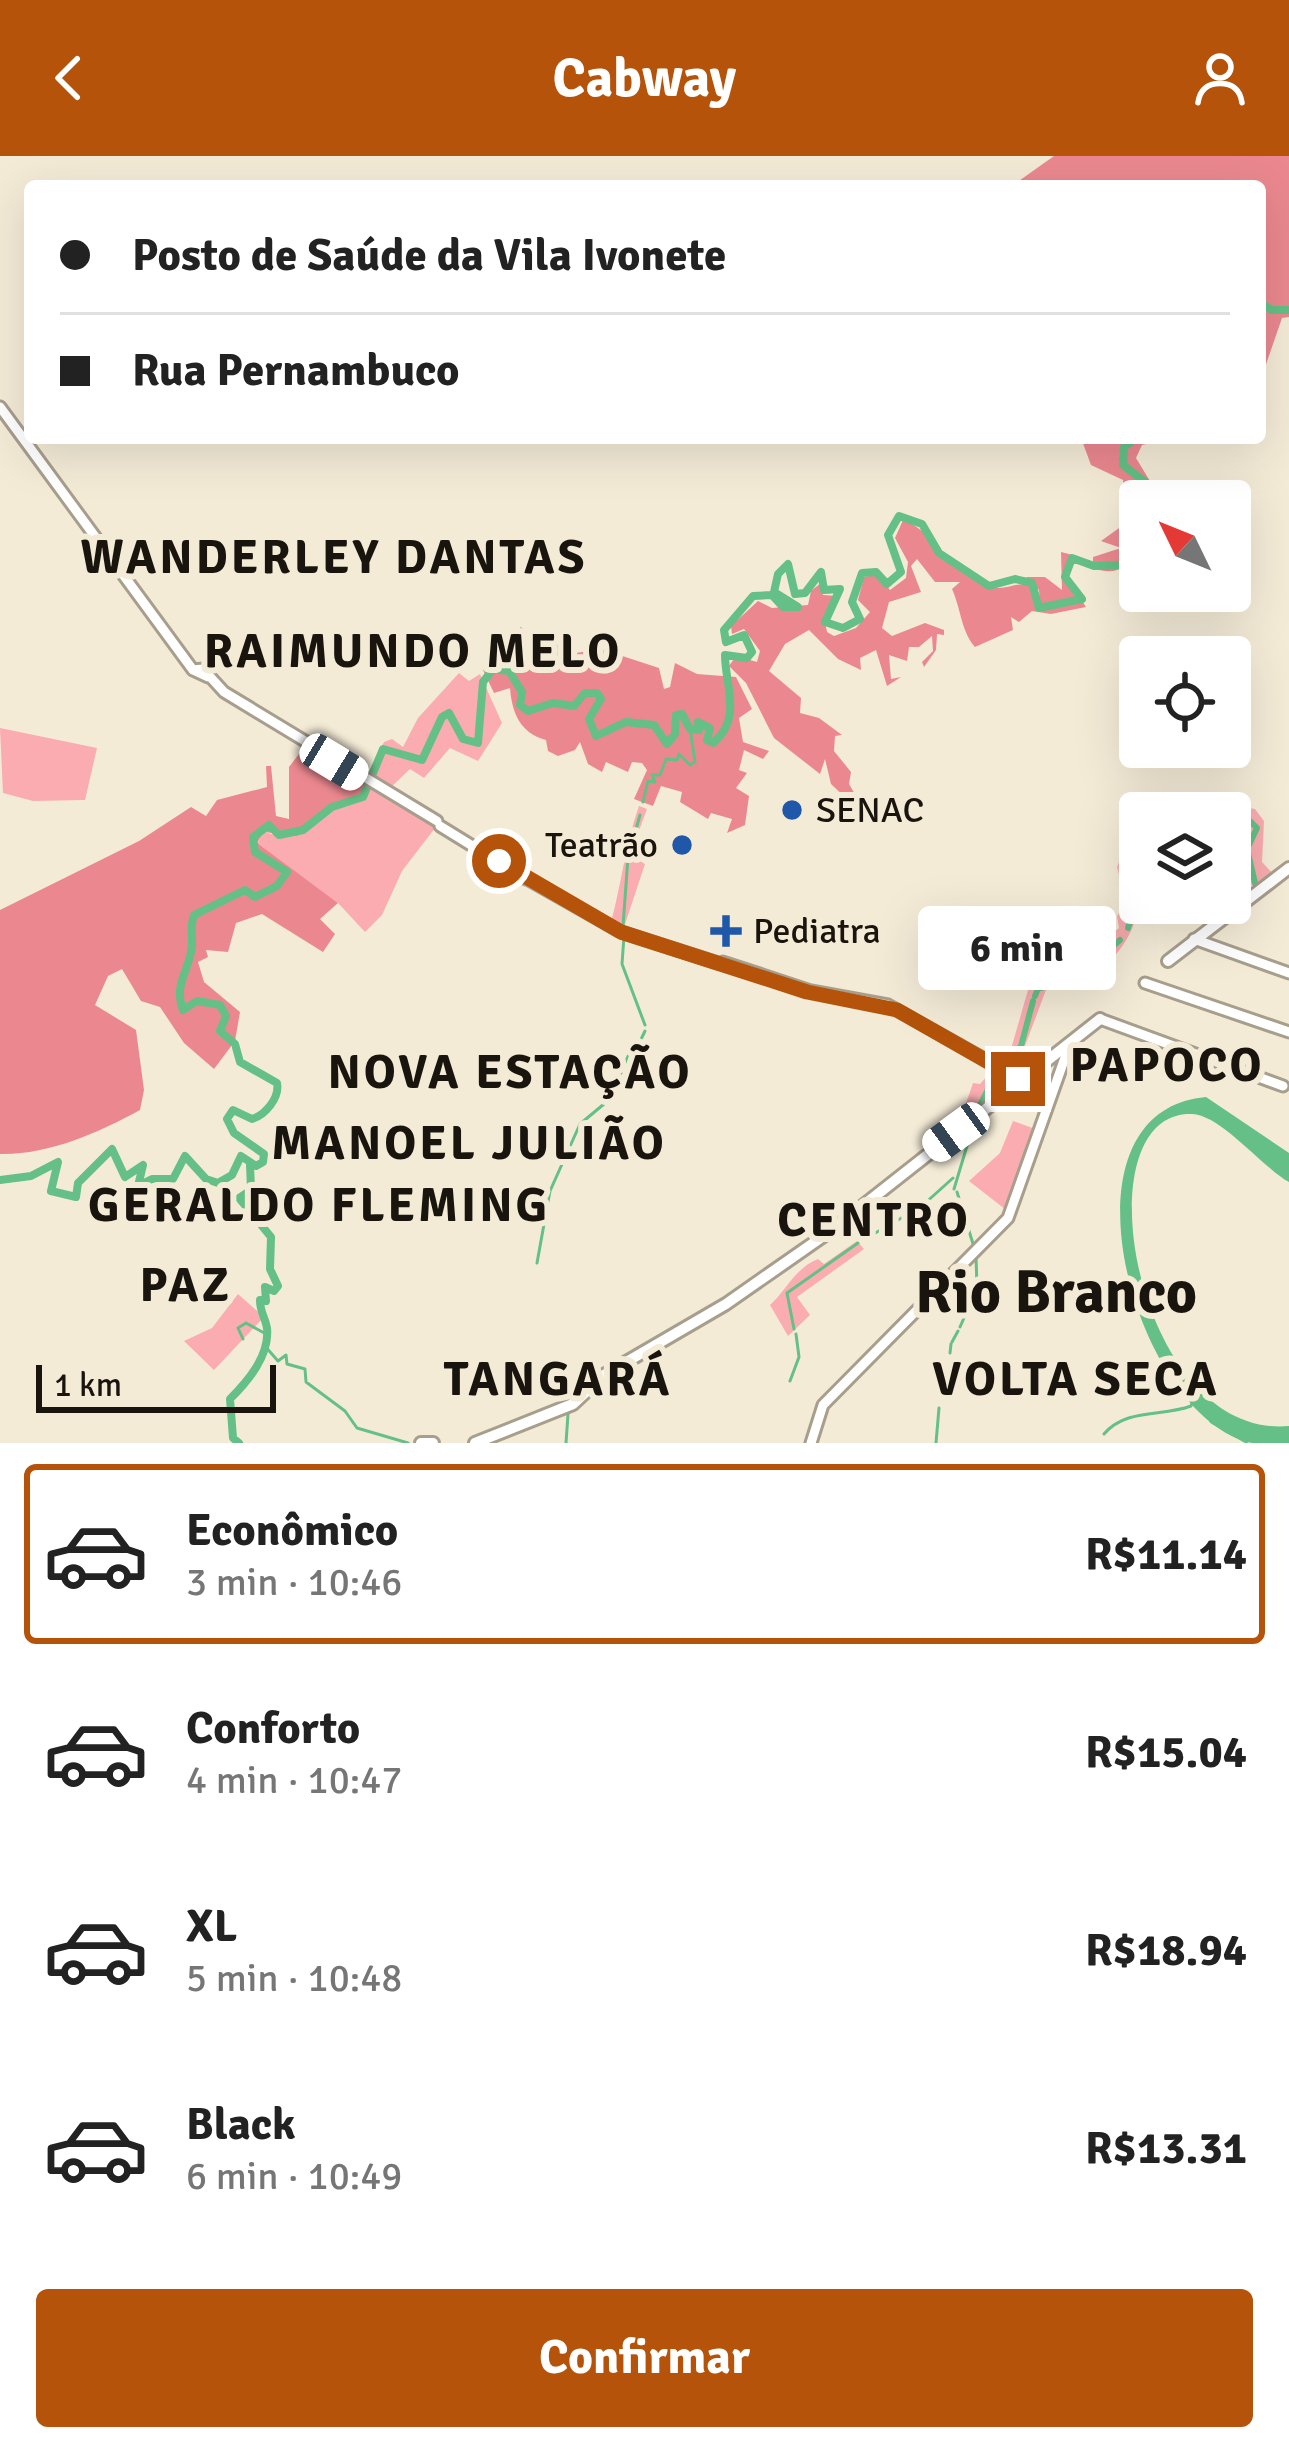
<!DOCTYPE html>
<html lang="pt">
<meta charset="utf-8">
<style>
body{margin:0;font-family:Signika,sans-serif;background:#f2f2f2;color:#222;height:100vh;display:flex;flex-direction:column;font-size:45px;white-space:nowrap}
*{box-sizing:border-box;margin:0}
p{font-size:39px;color:#767676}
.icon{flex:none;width:66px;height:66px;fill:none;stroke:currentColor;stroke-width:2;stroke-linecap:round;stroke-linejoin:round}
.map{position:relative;height:1287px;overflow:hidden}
.sheet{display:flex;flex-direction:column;background:#fff;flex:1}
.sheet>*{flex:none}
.top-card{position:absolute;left:24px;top:24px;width:1242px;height:264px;border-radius:12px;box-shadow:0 12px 48px #0002;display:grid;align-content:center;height:264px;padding:0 36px;background:#fff}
.needle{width:78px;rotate:313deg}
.controls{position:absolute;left:1119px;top:324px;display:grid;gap:24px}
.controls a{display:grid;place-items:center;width:132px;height:132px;border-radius:12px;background:#fff;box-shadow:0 12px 48px #0002;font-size:60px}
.scale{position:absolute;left:36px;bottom:30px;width:240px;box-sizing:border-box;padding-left:12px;border:6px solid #19150e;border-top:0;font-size:33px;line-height:42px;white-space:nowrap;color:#19150e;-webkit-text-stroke:9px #f4ebd7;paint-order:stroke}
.end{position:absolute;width:54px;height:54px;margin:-27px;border:15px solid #b45309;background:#fff;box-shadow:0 0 0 6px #fff}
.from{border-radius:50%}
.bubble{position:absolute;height:84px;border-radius:12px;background:#fff;box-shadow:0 12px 48px #0002;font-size:39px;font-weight:800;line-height:84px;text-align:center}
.car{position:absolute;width:36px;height:72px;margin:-36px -18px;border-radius:15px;box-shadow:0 0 9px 3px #0007;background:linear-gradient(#fff 24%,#345 0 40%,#fff 0 76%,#345 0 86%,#fff 0)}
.top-card b{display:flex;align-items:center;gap:42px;height:114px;font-size:45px}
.top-card b+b{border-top:3px solid #e0e0e0}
.top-card i{width:30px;height:30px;background:#222}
ul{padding:21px 0 0;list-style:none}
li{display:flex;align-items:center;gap:36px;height:180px;margin:0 24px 18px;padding:0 12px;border:6px solid transparent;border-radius:12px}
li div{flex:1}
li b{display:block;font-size:45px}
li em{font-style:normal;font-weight:800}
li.selected{border-color:#b45309}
li>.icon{width:108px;height:108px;stroke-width:1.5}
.cta{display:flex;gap:24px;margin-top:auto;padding:24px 36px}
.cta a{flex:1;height:138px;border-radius:12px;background:#b45309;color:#fff;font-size:48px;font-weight:800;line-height:138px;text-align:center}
header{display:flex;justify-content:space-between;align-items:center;height:156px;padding:0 36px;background:#b45309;color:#fff;font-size:54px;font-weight:800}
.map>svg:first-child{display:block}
.green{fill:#faacb0}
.forest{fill:#eb888f}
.water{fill:#64c086}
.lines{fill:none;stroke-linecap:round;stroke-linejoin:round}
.stream{stroke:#64c086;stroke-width:3}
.canal{stroke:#64c086;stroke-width:6}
.river{stroke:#64c086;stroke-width:8}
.secondary-casing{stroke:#a79e8c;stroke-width:15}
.primary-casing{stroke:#a79e8c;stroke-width:16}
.secondary{stroke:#fff;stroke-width:9}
.primary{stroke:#fff;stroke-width:10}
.route{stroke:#b45309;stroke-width:15}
.poi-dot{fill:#1f57a9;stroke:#f4ebd7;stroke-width:4.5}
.labels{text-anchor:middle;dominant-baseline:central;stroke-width:12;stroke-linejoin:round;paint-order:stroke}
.poi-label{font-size:36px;fill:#19150e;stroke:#f4ebd7;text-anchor:start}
.district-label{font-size:48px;font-weight:bold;letter-spacing:3px;fill:#19150e;stroke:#f4ebd7}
.town-label{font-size:60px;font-weight:bold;fill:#19150e;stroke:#f4ebd7}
</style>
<header><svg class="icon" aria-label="back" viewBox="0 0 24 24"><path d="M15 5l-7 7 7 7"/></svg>Cabway<svg class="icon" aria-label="person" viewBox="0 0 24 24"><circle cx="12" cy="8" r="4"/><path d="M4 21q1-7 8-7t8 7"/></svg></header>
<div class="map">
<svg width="1289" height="1287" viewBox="0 0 1289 1287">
<rect width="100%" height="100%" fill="#f4ebd7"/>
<!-- green -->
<path class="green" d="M 459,517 L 469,525 L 480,518 L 502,567 L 478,605 L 450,592 L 424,622 L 410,613 L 387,635 L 366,621 L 384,586 L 392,583 L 403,591 L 418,562 Z
M 0,572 L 97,592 L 85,644 L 33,645 L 3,637 Z
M 370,631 L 435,672 L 402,715 L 382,759 L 365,776 L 338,747 L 257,688 L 264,676 L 283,681 L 305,677 L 344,647 L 364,641 Z
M 1223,648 L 1255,653 L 1264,665 L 1262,706 L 1276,721 L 1255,736 L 1238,702 L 1244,681 L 1230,680 L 1230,657 L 1219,657 Z
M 639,650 L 647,653 L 632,693 L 642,698 L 640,705 L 645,708 L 624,771 L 611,766 C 622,726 625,689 639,650 Z
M 1140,683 C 1140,695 1134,711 1135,721 C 1140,753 1138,774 1112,803 L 1116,812 L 1046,834 L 1017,911 L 1004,917 L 969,962 L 962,959 L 973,927 L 980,928 L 1011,893 L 1028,834 L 1045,809 L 1079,805 L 1119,772 L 1117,760 L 1126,746 L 1117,711 L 1122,698 L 1136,694 Z
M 1013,965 L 1038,974 L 1010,1057 L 969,1025 L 1000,997 Z
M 857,1085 L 864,1093 L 797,1141 L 810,1159 L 788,1180 L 770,1149 C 785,1136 795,1112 818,1103 L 824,1108 Z
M 238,1138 L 264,1161 L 214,1214 L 184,1185 L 212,1172 Z"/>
<!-- forest -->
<path class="forest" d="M 1054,0 L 1289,0 L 1289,161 L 1282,162 L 1263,217 L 1260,30 L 1057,30 L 1051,24 L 1017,30 L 1013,24 L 1016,27 Z
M 1081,282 L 1171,282 L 1142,289 L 1136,302 L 1162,345 L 1145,341 L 1125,347 L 1123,324 L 1091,309 Z
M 1140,357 C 1140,387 1133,427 1093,412 L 1093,401 L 1121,392 L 1101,385 Z
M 903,364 C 931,372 954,420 992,431 C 1004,435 1017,426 1030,428 L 1038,452 L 1079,447 L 1040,451 L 1039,434 L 1026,421 L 1045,421 L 1062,434 L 1061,396 L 1073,399 L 1066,420 L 1086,451 L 1051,458 L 1032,455 L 1019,466 L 1011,461 L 1013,474 L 975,491 C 961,475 961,453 952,433 L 960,426 L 935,426 L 917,403 L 911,410 L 921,436 L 889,446 L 882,472 L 892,480 L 925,467 L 944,474 L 944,479 L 937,478 L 936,494 L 924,511 L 922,506 L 933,495 L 932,480 L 919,491 L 909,491 L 907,505 L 889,499 L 891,523 L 901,521 L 887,530 L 876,494 L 860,502 L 861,514 L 838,503 L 809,474 L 785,488 L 769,515 L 801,542 L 800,557 L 819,562 L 842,579 L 835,580 L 834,595 L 851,616 L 849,628 L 856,640 L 850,646 L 831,628 L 825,603 L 820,618 L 774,582 L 746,527 L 729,510 L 736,500 L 757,506 L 760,495 L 744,473 L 732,478 L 731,470 L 758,445 L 772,452 L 808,449 L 811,435 L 822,426 L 823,439 L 838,440 L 824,460 L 827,476 L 834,480 L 856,472 L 870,456 L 858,444 L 864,421 L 877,418 L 890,434 L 906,422 L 908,406 L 895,382 Z
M 521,471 L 536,486 L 558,486 L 576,497 L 601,493 L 659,512 L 664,533 L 670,531 L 675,507 L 697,518 L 736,521 L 752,553 L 739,562 L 743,586 L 769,595 L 763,603 L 744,594 L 739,614 L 747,617 L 736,632 L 749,640 L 745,669 L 727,677 L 732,663 L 711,657 L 708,663 L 680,646 L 682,636 L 661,630 L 653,650 L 634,643 L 647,614 L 642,607 L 632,606 L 628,616 L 606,606 L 602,616 L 588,608 L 580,586 L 575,594 L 558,600 L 548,595 L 546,584 C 520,577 512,557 510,532 L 494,537 L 483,514 L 493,491 Z
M 302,594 L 370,631 L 364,641 L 344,647 L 297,680 L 264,676 L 257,687 L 338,747 L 320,763 L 335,778 L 323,796 L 262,758 L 236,767 L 228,796 L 206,794 L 208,801 L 198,806 L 204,826 L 240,856 L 235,885 L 214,913 L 184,887 L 160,851 L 141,845 L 122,813 L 108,820 L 95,849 L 136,874 L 144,934 L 140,954 C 98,977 48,999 0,998 L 0,754 L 139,685 L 191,651 L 206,660 L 217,644 L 267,631 L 266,610 L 271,610 L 276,660 L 289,663 L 289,611 Z"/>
<!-- water -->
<path class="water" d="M 1206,941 L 1289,997 L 1289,1026 C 1262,1011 1221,959 1192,958 C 1078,954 1135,1284 1289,1270 L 1289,1287 C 1278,1287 1263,1287 1252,1287 C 1135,1263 1048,955 1206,941 Z"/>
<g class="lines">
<!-- stream -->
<path class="stream" d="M 643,646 L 648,625 L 655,626 L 652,619 L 660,619 L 666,603 L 677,604 L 679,598 L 690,609 L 695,606 L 690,573
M 623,770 L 628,701 L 640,659
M 624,780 L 622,808 L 645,869
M 636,894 L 645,875
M 489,910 L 504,913 L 524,928
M 559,919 L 585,926 L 604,910 L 622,905
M 532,926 L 552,917
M 954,1033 L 973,970
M 957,1036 L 974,1091
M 923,1049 L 953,1022
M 863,1084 L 919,1052
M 976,1100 L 977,1131
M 537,1107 L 550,1035 L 580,968 L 610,943 L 629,898
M 960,1171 L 976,1135
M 794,1173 L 787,1137 L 858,1087
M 243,1183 L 238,1172 L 246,1167 L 266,1178
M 952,1186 L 958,1175
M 264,1189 L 278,1205 L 286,1199 L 287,1208 L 305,1213 L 306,1226 L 345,1255 L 357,1272 L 408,1287
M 950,1197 L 951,1188
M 790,1225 L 799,1201 L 796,1178
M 942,1240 L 944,1235
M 1104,1278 C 1126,1252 1162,1261 1191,1250 L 1193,1244
M 566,1287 L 568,1258
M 936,1287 L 939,1252"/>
<!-- canal -->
<path class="canal" d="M 1230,658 L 1245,660 L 1257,672 L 1247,693 L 1255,727
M 1132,753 L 1125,716 L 1140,697
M 1128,772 L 1132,759
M 1096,805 L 1120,784
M 1041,832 L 1087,811
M 1035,840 L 1037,835
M 976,957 L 998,913 L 1021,890 L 1033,845"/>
<!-- river -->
<path class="river" d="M 1260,147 L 1272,154 L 1289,154
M 1136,282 L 1124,291 L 1123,309 L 1149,329 L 1155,345
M 0,1024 L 31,1020 L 58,1006 L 51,1035 L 76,1041 L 78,1027 L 112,993 L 125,1021 L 143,1009 L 138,1030 L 152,1023 L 173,1023 L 185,1000 L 206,1023 L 218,1027 L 232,1019 L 241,1000 L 256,1010 L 263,1006 L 264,998 L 234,977 L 227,963 L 233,954 L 252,963 C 265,959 280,942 277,927 L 240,906 L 235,888 L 220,875 L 226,860 L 220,849 L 197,845 L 183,854 C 173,827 190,815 192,789 C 192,777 190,770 194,759 L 245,734 L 255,741 L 277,730 L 287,716 L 255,696 L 253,681 L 269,669 L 279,679 L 303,674 L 332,651 L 363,641 L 383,593 L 422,604 L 442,561 L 449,557 L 463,583 L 478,587 L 483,526 L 493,513 L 509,515 L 522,536 L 520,549 L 528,555 L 553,547 L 574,550 L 585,537 L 597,537 L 601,543 L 589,563 L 596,580 L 626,566 L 654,569 L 667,588 L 675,578 L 676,559 L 682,558 L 690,573 L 699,574 L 698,566 L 710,572 L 707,584 L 713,587 C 743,562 725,530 725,499 L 747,502 L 752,496 L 744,479 L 726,486 L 724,474 L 753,440 L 772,439 L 783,451 L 798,451 L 774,436 L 778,418 L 788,408 L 795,438 L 805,437 L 821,416 L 824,434 L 840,433 L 825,466 L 843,472 L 860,463 L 852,446 L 862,417 L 876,416 L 887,428 L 901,416 L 888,379 L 899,360 L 922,368 L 939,397 L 989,430 L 1015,423 L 1032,427 L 1039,452 L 1082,443 L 1065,421 L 1072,402 L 1094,410 L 1123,409 L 1140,385
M 1213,1264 L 1246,1283
M 239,1287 L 233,1282 L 230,1243 C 247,1226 270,1200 267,1172 C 265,1160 260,1157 260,1144 L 266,1145 L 265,1131 L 274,1135 L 278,1130 L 270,1113 L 271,1081 L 239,1042 L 251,1034 L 250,1008"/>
<!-- secondary casing -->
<g class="secondary-casing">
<path id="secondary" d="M 0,251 L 193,514
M 208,521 L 193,514 L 203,513 L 224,536 L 437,665
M 440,670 L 526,723
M 529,724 L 621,776 L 718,807
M 1194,783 L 1289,817
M 723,806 L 811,835 L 888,849 L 1027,927
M 1145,827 L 1289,876
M 1100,863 L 1283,930
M 811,1287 L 823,1249 L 1008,1062 L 1067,896"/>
</g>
<!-- primary casing -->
<g class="primary-casing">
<path id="primary" d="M 1168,805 L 1289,712
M 421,1287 L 433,1287
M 475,1287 L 573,1248 L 604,1219 L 726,1148 L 832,1074 L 1100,863"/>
</g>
<!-- secondary -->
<use href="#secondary" class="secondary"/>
<!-- primary -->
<use href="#primary" class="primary"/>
</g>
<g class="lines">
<!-- route -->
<path class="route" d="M 499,705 L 621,776 L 807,836 L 897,854 L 1018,923"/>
</g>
<!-- markers -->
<g class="poi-dot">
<circle cx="792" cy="654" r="12"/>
<circle cx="682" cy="689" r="12"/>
<path d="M720 757h12v12h12v12h-12v12h-12v-12h-12v-12h12z"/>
</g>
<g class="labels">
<!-- poi labels -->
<g class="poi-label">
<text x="816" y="654">SENAC</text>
<text x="658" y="689" text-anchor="end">Teatrão</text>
<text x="753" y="775">Pediatra</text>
</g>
<!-- district labels -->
<g class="district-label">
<text x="334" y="401">WANDERLEY DANTAS</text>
<text x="413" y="495">RAIMUNDO MELO</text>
<text x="1167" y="909">PAPOCO</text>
<text x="510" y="916">NOVA ESTAÇÃO</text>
<text x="469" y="987">MANOEL JULIÃO</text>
<text x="319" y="1049">GERALDO FLEMING</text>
<text x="874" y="1064">CENTRO</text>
<text x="186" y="1129">PAZ</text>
<text x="558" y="1223">TANGARÁ</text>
<text x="1076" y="1223">VOLTA SECA</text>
</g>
<!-- town labels -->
<g class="town-label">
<text x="1056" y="1137">Rio Branco</text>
</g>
</g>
</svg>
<div class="controls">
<a><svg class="needle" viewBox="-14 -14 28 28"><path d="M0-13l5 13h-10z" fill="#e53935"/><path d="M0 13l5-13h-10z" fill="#767676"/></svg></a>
<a><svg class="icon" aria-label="locate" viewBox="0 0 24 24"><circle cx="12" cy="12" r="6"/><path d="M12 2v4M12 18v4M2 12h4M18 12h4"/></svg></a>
<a><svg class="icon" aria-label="layers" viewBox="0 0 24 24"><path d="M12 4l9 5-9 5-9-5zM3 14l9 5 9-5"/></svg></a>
</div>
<div class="scale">1 km</div>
<i class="end from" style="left:499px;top:705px"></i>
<i class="end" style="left:1018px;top:923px"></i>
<div class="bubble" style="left:918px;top:750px;width:198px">6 min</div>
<i class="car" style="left:334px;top:606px;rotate:121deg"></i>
<i class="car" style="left:956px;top:976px;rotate:234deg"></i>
<div class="top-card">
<b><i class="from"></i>Posto de Saúde da Vila Ivonete</b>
<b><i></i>Rua Pernambuco</b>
</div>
</div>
<section class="sheet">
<ul>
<li class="selected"><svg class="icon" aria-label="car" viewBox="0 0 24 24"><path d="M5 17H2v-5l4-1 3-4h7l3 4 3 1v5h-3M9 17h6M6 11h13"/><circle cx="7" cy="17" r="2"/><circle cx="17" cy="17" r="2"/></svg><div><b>Econômico</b><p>3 min · 10:46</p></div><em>R$11.14</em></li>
<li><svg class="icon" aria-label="car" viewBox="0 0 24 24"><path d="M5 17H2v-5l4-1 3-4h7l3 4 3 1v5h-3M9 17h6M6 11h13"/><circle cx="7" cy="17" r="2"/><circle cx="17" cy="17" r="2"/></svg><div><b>Conforto</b><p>4 min · 10:47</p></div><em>R$15.04</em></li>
<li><svg class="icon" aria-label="car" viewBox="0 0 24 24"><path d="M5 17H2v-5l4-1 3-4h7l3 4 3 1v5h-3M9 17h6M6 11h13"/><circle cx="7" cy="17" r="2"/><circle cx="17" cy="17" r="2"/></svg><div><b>XL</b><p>5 min · 10:48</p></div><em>R$18.94</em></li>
<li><svg class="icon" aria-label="car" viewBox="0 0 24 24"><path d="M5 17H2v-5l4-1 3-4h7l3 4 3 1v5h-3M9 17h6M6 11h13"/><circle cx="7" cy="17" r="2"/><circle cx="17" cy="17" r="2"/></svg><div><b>Black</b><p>6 min · 10:49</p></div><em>R$13.31</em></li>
</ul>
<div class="cta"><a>Confirmar</a></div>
</section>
